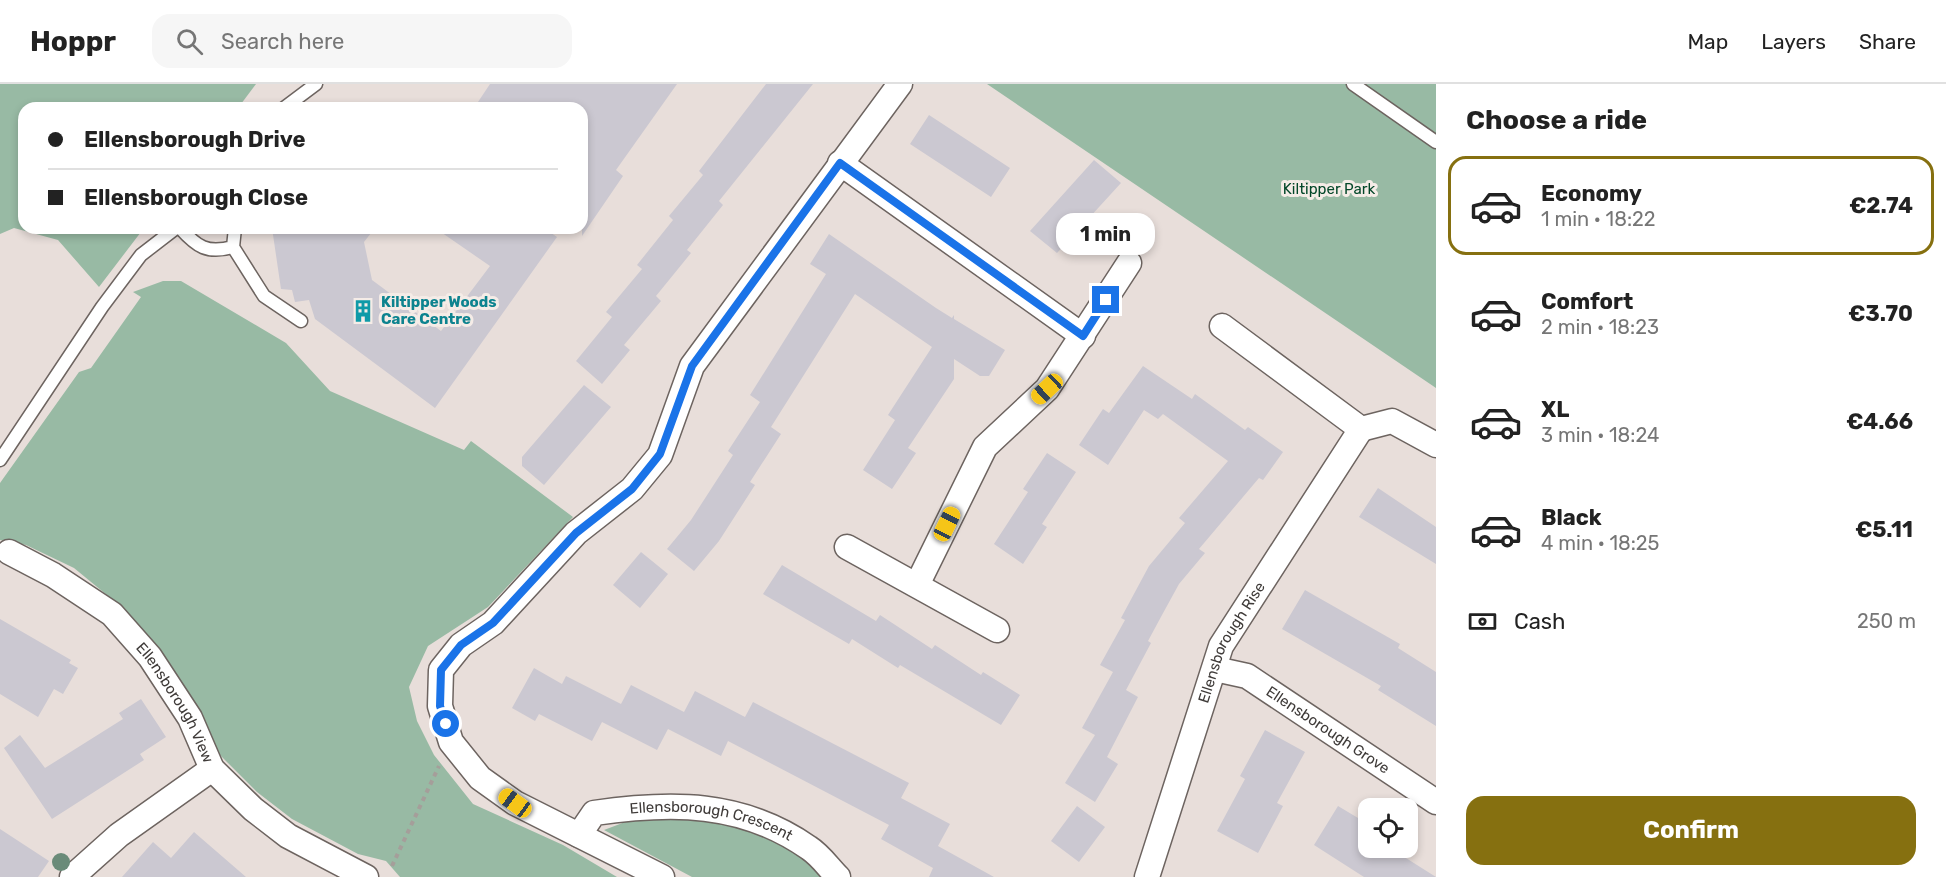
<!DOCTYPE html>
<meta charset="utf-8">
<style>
body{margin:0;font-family:Rubik,sans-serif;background:#f6f6f6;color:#222;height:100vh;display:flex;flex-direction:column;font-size:22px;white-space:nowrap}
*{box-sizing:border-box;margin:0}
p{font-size:20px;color:#767676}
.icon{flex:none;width:33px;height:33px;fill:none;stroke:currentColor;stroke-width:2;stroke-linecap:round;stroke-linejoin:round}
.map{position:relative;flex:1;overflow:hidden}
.side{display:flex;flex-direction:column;background:#fff;width:510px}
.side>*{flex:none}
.hud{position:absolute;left:18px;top:18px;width:570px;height:132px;border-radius:18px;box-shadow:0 3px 9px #0003;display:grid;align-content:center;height:132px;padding:0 30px;background:#fff}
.tools{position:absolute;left:1358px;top:714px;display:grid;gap:12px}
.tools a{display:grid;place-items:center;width:60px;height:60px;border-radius:12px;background:#fff;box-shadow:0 3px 9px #0003;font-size:30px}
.end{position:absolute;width:27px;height:27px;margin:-14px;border:8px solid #1a73e8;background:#fff;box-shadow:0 0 0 3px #fff}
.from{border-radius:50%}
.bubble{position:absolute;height:42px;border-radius:18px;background:#fff;box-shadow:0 3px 9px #0003;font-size:20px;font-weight:700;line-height:42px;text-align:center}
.car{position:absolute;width:18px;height:36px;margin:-18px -9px;border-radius:8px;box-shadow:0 0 4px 2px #0007;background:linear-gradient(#f5c518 24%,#345 0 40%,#f5c518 0 76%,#345 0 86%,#f5c518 0)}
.hud b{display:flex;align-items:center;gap:21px;height:57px;font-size:22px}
.hud b+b{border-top:2px solid #e0e0e0}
.hud i{width:15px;height:15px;background:#222}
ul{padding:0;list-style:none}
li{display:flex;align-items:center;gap:18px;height:99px;margin:0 12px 9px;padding:0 18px;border:3px solid transparent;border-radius:18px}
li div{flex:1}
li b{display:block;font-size:22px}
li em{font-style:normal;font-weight:700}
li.active{border-color:#867010}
li>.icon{width:54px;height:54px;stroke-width:1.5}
h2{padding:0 30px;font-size:27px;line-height:72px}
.pay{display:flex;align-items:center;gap:15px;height:66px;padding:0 30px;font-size:22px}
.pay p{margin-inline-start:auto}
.cta{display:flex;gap:12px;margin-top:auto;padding:12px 30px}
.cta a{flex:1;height:69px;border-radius:18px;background:#867010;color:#fff;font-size:24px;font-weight:700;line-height:69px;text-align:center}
header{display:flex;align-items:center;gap:36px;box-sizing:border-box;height:84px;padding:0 30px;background:#fff;border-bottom:2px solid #e0e0e0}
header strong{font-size:28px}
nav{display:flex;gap:33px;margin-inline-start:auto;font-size:21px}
.search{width:420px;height:54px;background:#f6f6f6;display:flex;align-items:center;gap:15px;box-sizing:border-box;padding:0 21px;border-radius:18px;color:#767676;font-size:22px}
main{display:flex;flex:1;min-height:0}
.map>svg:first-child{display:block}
.green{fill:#98baa4}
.building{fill:#cbc8d1}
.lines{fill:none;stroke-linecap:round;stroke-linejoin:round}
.lane-casing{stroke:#6d6460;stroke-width:15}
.street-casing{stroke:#6d6460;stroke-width:27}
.path{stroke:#a59e9a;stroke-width:4;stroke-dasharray:4.5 4.5;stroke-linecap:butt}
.lane{stroke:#fff;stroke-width:12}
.street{stroke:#fff;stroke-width:24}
.tree{fill:#6a8b79}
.route{stroke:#1a73e8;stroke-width:8}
.labels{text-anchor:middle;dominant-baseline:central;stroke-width:6;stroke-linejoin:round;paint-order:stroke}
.park-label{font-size:15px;fill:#034729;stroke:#f5ece7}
.culture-label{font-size:15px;font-weight:bold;fill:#0d838f;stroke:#f5ece7;text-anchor:start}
.street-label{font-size:15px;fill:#3f3b39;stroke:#f5ece7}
</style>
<header>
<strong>Hoppr</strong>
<div class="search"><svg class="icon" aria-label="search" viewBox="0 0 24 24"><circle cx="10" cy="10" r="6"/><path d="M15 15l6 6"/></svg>Search here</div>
<nav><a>Map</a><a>Layers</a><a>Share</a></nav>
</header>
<main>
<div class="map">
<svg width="1436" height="793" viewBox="0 0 1436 793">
<rect width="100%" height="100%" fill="#e8deda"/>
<!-- green -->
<path class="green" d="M 0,0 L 256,0 L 238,24 L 24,24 L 24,144 L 144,144 L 99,203 L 58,156 L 14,144 L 0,150 Z
M 987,0 L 1436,0 L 1436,304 Z
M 163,197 L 181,197 L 286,259 L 330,307 L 464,366 L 471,357 L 573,433 L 488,523 L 428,562 L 409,603 L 417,637 L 434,671 L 473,720 L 563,761 L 617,793 L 400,793 L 386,777 L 358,770 L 292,735 L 257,708 L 216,667 L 164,575 L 113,516 L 74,484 L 26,461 L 0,456 L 0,399 L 79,288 L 91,284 L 141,213 L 133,208 Z
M 641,732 L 723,736 L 784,760 L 826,793 L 692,793 L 604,746 Z"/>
<!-- building -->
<path class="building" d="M 490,0 L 677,0 L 616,86 L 623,92 L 582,152 L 582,24 L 474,24 Z
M 766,0 L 813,0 L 719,117 L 723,121 L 687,166 L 691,169 L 656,212 L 661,217 L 624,261 L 630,266 L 602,300 L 576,277 L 612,233 L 606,228 L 642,185 L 637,181 L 673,136 L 669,132 L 703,91 L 699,87 Z
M 929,31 L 1010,84 L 991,113 L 910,60 Z
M 1094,76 L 1121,99 L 1057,169 L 1030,147 Z
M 272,144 L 375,144 L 364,158 L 372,196 L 441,247 L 490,182 L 435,144 L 544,144 L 557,153 L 435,324 L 315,235 L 309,216 L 295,218 L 292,206 L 281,205 Z
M 829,150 L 936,224 L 952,234 L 954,231 L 954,235 L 1005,266 L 989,292 L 980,292 L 954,275 L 954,295 L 908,364 L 916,369 L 892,405 L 863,386 L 895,336 L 888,331 L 932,263 L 855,210 L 771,343 L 781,350 L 750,398 L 755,401 L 719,457 L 694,487 L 667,465 L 691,436 L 733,371 L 728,367 L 760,318 L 750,311 L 826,190 L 810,180 Z
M 1143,282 L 1192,315 L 1195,310 L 1245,346 L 1248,343 L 1283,368 L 1263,396 L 1259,394 L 1199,465 L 1205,469 L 1179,500 L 1162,531 L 1148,557 L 1151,559 L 1126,606 L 1138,613 L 1107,673 L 1118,680 L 1095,718 L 1065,699 L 1095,651 L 1082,644 L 1113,588 L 1100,581 L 1125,536 L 1121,534 L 1149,482 L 1185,439 L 1179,434 L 1228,377 L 1163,330 L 1158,335 L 1144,326 L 1108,381 L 1079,361 L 1103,325 L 1109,329 Z
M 584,301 L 611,323 L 544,401 L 522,382 L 522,373 Z
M 1047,369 L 1076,388 L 1042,440 L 1047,443 L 1023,480 L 994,460 L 1028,408 L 1023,405 Z
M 1378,404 L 1436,443 L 1436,480 L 1359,433 Z
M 641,468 L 668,490 L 640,524 L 613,501 Z
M 782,481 L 876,537 L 880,531 L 932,565 L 935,561 L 981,591 L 983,588 L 1020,611 L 1001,641 L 900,581 L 898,584 L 852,555 L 849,560 L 763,510 Z
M 1305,506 L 1400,560 L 1398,564 L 1436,588 L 1436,642 L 1378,606 L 1381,602 L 1282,545 Z
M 0,535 L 71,576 L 69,579 L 78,584 L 63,610 L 54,605 L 38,633 L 0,610 Z
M 534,584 L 562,600 L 566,592 L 621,620 L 631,601 L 684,628 L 695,607 L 745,633 L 753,618 L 909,699 L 901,714 L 950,740 L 938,762 L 994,793 L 929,793 L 933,784 L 881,755 L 889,741 L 728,657 L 721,672 L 668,645 L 657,666 L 602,638 L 592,657 L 539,630 L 535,637 L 512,624 Z
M 141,615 L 166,653 L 140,670 L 144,676 L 52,735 L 4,664 L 20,651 L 45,684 L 123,635 L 119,629 Z
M 1265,646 L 1305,668 L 1277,719 L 1283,722 L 1258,769 L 1217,747 L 1245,695 L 1240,692 Z
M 1077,722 L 1105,743 L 1079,778 L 1051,757 Z
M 1338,722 L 1368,740 L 1368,764 L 1390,764 L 1436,793 L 1364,793 L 1314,761 Z
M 0,745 L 49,777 L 38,793 L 0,793 Z
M 194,748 L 246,793 L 122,793 L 153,758 L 171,774 Z"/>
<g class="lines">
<!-- lane casing -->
<g class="lane-casing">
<path id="lane" d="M 1353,0 L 1436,58
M 284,24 L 316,0
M 180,144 C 197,163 207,170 233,163 L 235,144
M 233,163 L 264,212 L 301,237
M 0,376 L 102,223 L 141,171 L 176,144"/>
</g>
<!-- street casing -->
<g class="street-casing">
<g id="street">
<path d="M 840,79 L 1083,252"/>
<path d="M 1222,242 L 1361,345 L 1392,337 L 1436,361"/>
<path d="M 847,463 L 997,546"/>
<path id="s1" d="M 9,468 L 53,491 L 112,530 L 150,573 L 190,634 L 212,685 L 253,725 L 288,752 L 366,793"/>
<path d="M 917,501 L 985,363 L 1047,305 L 1129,179"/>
<path id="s2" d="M 1215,585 L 1247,592 L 1436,718"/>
<path id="s3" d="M 579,751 L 594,729 C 671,718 742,717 809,764 C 820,771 829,784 838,793"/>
<path d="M 72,793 L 119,751 L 212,685"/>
<path d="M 662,793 L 515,719 L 480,694 L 451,658 L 440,622 L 441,586 L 461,561 L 493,539 L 576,449 L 632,405 L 660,371 L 692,282 L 900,0"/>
<path id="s4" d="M 1147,793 L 1221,562 L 1361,345"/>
</g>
</g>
<!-- path -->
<path class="path" d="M 392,782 L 439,682"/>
<!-- lane -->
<use href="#lane" class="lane"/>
<!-- street -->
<use href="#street" class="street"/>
</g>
<!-- trees -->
<circle class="tree" cx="61" cy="778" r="9"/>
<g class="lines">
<!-- route -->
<path class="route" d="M 446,640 L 440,622 L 441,586 L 461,561 L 493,539 L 576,449 L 632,405 L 660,370 L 692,282 L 840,79 L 1083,252 L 1106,216"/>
</g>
<!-- icons -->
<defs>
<g id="building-bare" transform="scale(1.8)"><path d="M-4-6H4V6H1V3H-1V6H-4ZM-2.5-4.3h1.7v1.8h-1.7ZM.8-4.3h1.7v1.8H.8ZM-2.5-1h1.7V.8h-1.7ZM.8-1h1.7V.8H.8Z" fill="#0f9aa8" stroke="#f5ece7" stroke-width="2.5" paint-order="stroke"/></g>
</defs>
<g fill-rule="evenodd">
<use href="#building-bare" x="363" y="227"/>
</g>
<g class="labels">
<!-- park labels -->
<g class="park-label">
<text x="1329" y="105">Kiltipper Park</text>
</g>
<!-- culture labels -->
<g class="culture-label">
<text x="381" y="218">Kiltipper Woods<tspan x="381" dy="17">Care Centre</tspan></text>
</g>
<!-- street labels -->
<g class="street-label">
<text stroke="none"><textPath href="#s4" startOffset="250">Ellensborough Rise</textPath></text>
<text stroke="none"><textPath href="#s1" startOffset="230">Ellensborough View</textPath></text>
<text stroke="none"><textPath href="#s2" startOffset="130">Ellensborough Grove</textPath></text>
<text stroke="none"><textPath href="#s3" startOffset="146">Ellensborough Crescent</textPath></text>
</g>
</g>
</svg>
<div class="tools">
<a><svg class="icon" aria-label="locate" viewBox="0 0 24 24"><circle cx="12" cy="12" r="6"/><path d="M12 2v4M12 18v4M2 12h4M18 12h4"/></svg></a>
</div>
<i class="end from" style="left:446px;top:640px"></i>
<i class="end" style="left:1106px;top:216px"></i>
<div class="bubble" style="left:1056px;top:129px;width:99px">1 min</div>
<i class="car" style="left:1047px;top:305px;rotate:227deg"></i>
<i class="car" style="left:947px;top:440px;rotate:26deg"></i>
<i class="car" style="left:515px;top:719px;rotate:306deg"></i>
<div class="hud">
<b><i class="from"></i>Ellensborough Drive</b>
<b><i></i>Ellensborough Close</b>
</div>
</div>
<section class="side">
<h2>Choose a ride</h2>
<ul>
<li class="active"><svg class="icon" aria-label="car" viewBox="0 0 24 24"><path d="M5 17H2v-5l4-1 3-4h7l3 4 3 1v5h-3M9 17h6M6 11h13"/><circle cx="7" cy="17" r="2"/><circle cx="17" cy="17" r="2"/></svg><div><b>Economy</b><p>1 min · 18:22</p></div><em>€2.74</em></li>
<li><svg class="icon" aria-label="car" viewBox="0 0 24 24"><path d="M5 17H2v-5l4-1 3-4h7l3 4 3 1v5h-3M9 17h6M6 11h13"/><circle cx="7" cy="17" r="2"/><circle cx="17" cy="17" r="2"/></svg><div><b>Comfort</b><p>2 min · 18:23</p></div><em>€3.70</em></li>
<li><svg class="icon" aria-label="car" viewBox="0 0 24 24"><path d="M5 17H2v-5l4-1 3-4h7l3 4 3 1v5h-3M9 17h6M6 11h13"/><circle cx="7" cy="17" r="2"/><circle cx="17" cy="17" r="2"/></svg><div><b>XL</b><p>3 min · 18:24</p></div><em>€4.66</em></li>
<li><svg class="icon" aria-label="car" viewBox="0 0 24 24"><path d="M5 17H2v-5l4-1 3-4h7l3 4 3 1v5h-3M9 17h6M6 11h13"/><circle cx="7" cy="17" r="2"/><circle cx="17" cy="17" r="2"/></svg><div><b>Black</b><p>4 min · 18:25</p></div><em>€5.11</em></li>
</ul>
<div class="pay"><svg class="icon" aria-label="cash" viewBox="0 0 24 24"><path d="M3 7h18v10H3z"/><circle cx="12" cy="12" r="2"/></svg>Cash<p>250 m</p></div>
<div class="cta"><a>Confirm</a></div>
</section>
</main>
